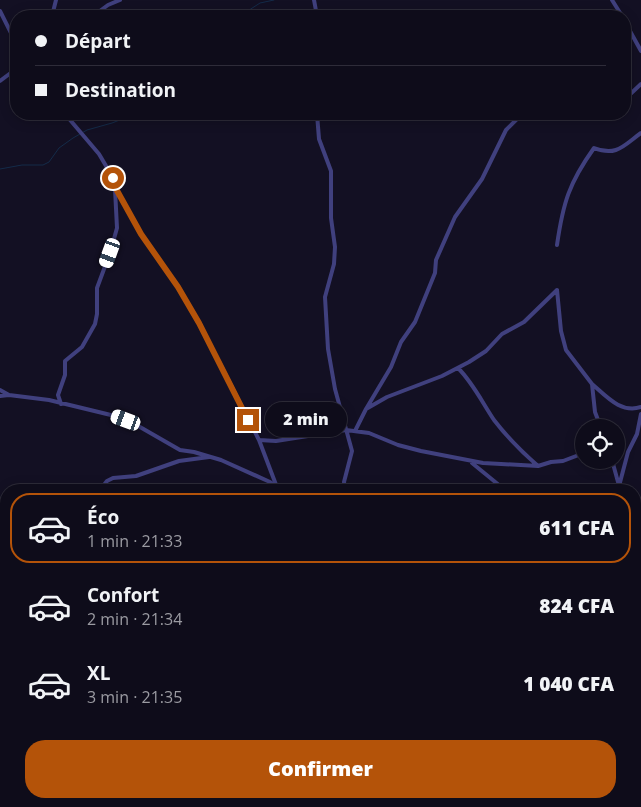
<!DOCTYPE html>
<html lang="fr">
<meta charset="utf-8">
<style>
body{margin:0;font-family:"Open Sans",sans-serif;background:#171523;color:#f1f3f6;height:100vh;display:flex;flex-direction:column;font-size:19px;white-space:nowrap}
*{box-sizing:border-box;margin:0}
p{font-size:16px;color:#9b9ba2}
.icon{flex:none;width:28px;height:28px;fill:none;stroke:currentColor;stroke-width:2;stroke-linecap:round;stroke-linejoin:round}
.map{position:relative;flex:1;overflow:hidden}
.sheet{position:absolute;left:0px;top:484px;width:641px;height:324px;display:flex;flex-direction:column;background:#0e0c1a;border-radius:20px 20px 0 0;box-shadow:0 2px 12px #0003,0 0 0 1px #2e2c39}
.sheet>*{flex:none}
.hud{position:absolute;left:10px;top:10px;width:621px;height:110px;border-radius:20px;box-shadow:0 2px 12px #0003,0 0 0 1px #2e2c39;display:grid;align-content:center;height:110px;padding:0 25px;background:#0e0c1a}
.tools{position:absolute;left:575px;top:419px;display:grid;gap:10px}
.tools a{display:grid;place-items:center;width:50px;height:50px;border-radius:50%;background:#0e0c1a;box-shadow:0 2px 12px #0003,0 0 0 1px #2e2c39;font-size:25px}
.end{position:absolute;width:22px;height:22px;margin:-11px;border:6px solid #b45309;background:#fff;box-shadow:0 0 0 2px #fff}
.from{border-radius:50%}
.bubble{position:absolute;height:35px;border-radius:18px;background:#0e0c1a;box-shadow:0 2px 12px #0003,0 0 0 1px #2e2c39;font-size:16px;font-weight:800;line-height:35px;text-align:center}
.car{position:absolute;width:15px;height:30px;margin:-15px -8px;border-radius:6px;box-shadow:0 0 4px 1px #0007;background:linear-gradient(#fff 24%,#345 0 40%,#fff 0 76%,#345 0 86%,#fff 0)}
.hud b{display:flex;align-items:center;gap:18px;height:48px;font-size:19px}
.hud b+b{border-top:1px solid #2e2c39}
.hud i{width:12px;height:12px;background:#f1f3f6}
ul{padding:9px 0 0;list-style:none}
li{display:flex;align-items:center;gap:15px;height:70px;margin:0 10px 8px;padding:0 15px;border:2px solid transparent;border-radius:20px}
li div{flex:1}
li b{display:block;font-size:19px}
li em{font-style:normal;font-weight:800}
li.active{border-color:#b45309}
li>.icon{width:45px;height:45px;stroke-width:1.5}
.primary-button{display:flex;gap:10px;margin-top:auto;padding:10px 25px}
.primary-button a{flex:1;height:58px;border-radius:20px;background:#b45309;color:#fff;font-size:20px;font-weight:800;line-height:58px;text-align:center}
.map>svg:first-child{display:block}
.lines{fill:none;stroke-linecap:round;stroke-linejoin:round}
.stream{stroke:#142b49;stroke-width:1}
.minor{stroke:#40407e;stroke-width:4}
.route{stroke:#b45309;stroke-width:6}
</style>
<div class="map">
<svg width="641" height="807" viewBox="0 0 641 807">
<rect width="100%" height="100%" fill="#131023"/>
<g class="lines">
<!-- stream -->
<path class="stream" d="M 240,16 L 260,3 L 274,0
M 0,169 L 22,165 L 43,165 L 49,162 L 59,148 L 73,138 L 87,130 L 112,123 L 135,114"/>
<!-- minor -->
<path class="minor" d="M 314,0 L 317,16
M 612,0 L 622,16
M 0,11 L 16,43
M 52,16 L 56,0
M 93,16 L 108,5 L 120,0
M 625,22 L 641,51
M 0,81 L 16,69
M 625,99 L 641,84
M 65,114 L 99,154 L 109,171 L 115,187 L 141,234 L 178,287 L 199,323 L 259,440 L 278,490
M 317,114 L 319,139 L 331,171 L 331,218 L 335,247 L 334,264 L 325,297 L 328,349 L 335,389 L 352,451 L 344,482 L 345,490
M 557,245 C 563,203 569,183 594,148 C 617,157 624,145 641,133
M 557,290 L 561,331 L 566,350 L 592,384 L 595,412 L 601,428
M 458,368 C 473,383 482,402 494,420 C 507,437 522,452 538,466
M 592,384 C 606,396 621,414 641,407
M 0,390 L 9,395
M 0,396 L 9,395 L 49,400 L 115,416 L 133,423 L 180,450 L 194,452 L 221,460 L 270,482 L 277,488
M 61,404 L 58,395 L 65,375 L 65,361 L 82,347 L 95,324 L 97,314 L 97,288 L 110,253 L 117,228 L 115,189
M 366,409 L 391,367 L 401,342 L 415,322 L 435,273 L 436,260 L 455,217 L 482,179 L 506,130 L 519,117 L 526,114
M 355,431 L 366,409 L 387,397 L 442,376 L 469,362 L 486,351 L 502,334 L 524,322 L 557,290
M 259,440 L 276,441 L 346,430 L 369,433 L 398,445 L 421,451 L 483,463 L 538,466 L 551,462 L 563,461 L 584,453
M 612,460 L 618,482
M 472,463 L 505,490
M 100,490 L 107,481 L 113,478 L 136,476 L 179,461 L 209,457
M 618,490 L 628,452 L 637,434 L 641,414
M 635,512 L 641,510
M 635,689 L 641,682
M 635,715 L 641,720
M 635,765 L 641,761
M 366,801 L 368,807
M 428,801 L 430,807
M 529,801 L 530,807
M 552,801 L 554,807
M 603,801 L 605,807
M 570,807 L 573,801"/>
</g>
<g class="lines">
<!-- route -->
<path class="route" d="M 113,178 L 115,187 L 141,234 L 178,287 L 199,323 L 248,420"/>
</g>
</svg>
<div class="tools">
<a><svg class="icon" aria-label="locate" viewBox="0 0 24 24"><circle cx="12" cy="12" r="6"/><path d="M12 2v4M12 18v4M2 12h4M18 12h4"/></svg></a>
</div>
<i class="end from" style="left:113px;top:178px"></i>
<i class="end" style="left:248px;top:420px"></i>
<div class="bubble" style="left:265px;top:402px;width:82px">2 min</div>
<i class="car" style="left:110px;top:253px;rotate:200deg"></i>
<i class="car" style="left:126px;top:420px;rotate:290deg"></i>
<div class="hud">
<b><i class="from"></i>Départ</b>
<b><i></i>Destination</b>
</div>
<section class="sheet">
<ul>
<li class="active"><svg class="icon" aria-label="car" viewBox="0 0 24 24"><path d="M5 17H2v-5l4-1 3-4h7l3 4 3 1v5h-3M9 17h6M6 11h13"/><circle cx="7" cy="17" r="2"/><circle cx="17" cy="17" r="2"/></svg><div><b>Éco</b><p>1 min · 21:33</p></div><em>611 CFA</em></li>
<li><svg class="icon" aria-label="car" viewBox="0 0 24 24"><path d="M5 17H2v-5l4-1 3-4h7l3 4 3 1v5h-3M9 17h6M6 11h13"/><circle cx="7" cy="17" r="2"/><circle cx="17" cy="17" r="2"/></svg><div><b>Confort</b><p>2 min · 21:34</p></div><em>824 CFA</em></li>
<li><svg class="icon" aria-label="car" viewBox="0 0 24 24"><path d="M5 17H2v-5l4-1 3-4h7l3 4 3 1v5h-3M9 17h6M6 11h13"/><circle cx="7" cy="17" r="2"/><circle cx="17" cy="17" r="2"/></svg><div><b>XL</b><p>3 min · 21:35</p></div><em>1 040 CFA</em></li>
</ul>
<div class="primary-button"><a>Confirmer</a></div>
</section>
</div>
